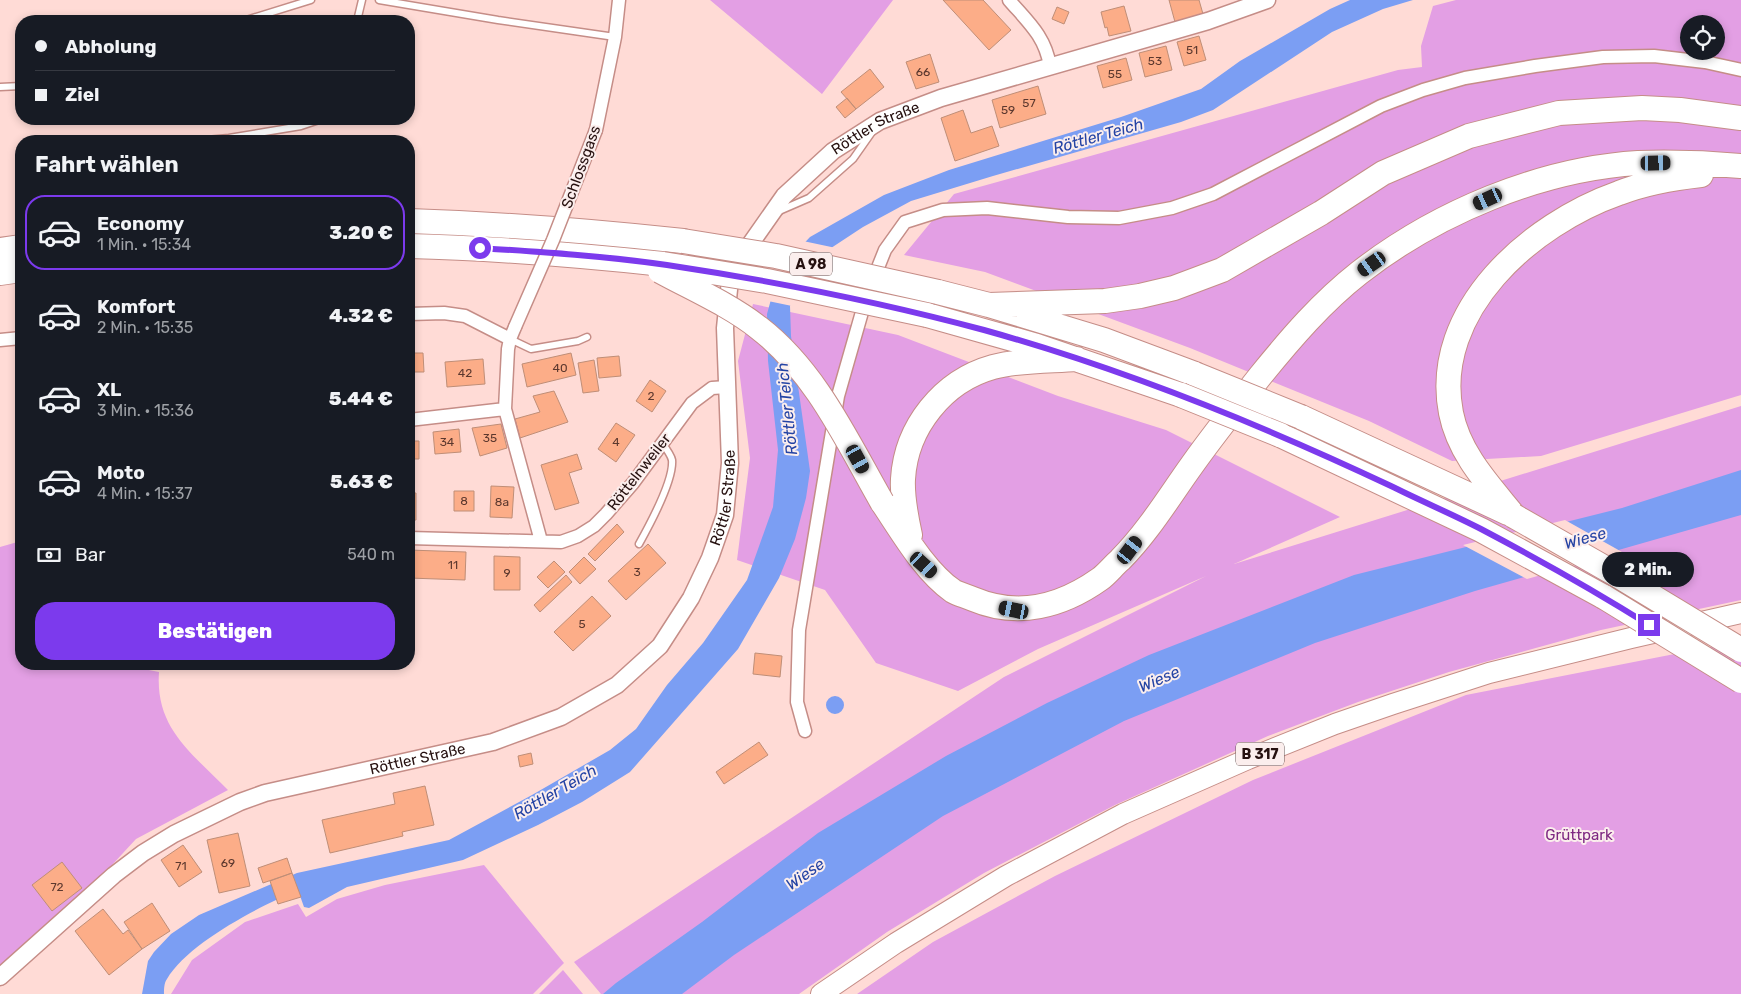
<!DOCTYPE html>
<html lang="de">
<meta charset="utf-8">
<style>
body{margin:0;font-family:Rubik,sans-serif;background:#20242c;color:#f1f3f6;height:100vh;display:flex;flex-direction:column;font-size:19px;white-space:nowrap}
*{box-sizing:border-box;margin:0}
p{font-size:16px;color:#9ea1a6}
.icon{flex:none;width:28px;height:28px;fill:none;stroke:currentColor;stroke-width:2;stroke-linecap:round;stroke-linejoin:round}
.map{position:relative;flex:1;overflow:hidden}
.sheet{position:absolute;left:15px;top:135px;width:400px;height:535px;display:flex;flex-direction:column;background:#171b24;border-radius:20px;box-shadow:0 2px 8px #0003}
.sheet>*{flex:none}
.hud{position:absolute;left:15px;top:15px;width:400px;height:110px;border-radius:20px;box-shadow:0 2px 8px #0003;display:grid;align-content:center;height:110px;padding:0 20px;background:#171b24}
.tools{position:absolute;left:1680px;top:15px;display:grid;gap:10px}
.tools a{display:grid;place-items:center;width:45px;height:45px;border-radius:50%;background:#171b24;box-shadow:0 2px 8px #0003;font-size:25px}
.end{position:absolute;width:22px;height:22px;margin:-11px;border:6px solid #7c3aed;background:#fff;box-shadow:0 0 0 2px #fff}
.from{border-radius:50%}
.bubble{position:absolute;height:35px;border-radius:18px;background:#171b24;box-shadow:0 2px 8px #0003;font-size:16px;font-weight:800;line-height:35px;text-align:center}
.car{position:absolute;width:15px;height:30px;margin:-15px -8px;border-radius:6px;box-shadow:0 0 4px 1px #0007;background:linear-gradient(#222 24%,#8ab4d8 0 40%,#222 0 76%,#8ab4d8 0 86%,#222 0)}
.hud b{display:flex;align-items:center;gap:18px;height:48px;font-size:19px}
.hud b+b{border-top:1px solid #363941}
.hud i{width:12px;height:12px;background:#f1f3f6}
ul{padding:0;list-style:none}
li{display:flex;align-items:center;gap:15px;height:75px;margin:0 10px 8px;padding:0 10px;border:2px solid transparent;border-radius:20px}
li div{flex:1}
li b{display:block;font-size:19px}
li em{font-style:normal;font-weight:800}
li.current{border-color:#7c3aed}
li>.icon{width:45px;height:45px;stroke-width:1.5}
h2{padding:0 20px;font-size:22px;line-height:60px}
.pay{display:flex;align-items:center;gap:12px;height:55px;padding:0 20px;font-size:19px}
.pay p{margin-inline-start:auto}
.cta{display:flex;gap:10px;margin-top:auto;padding:10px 20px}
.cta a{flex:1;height:58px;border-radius:20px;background:#7c3aed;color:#fff;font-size:20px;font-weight:800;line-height:58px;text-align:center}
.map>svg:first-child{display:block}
.green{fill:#e39fe4;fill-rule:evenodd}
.water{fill:#7b9ef3}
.pier{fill:#ffdbd6}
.building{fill:#fcad88;stroke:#bf8e77}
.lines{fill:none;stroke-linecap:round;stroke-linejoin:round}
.service-casing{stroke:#c58d87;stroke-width:9}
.minor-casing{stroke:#c58d87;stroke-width:15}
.tertiary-casing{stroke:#c58d87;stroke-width:19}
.primary-casing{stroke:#c58d87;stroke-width:22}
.motorway-casing{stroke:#c58d87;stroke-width:26}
.service{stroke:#fff;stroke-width:6}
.minor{stroke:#fff;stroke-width:12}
.tertiary{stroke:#fff;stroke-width:16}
.primary{stroke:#fff;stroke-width:20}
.motorway{stroke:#fff;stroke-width:24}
.minor-bridge-casing{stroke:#c58d87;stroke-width:15;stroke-linecap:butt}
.motorway-bridge-casing{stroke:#c58d87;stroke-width:26;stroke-linecap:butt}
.minor-bridge{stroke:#fff;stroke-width:12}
.motorway-bridge{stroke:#fff;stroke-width:24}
.route{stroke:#7c3aed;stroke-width:6}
.labels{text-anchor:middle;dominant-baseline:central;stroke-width:4;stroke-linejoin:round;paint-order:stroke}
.number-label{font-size:12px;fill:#5c382e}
.shield{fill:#fbeeed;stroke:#665352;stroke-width:1}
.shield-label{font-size:14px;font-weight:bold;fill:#261110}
.street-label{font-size:15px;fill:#261110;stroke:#fbeeed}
.park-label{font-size:15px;fill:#7e2882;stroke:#fbeeed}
.water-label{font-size:16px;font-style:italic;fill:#2443a4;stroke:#fbeeed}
</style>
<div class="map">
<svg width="1741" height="994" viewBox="0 0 1741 994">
<rect width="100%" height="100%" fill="#ffdbd6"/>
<!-- green -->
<path class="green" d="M 710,0 L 893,0 L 822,94 Z
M 1456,0 L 1741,0 L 1741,395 L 1541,456 L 1452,461 L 1369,421 L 1190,348 L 985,272 L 904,255 L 954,194 L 1398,70 L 1422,67 L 1421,46 L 1433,6 ZM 1689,24 L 1716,24 L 1716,51 L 1689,51 Z
M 753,304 L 898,335 L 1058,396 L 1166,430 L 1340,517 L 1234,564 L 1741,406 L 1741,600 L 1601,630 L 1449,672 L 1358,702 L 1268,736 L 1115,805 L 984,873 L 887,932 L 799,994 L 601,994 L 574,962 L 1004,677 L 1206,576 L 1038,649 L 958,691 L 876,663 L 825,590 L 737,560 L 750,458 L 738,361 Z
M 21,541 L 21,664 L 118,664 L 159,672 C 155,729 192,753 228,790 L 136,839 L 51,931 L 0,977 L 0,547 Z
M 1741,641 L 1741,994 L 857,994 L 933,942 L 1055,876 L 1253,780 L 1466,695 Z
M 484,865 L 564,963 L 533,994 L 171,994 L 192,960 L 245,922 L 298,904 L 306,917 L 337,899 L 385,885 Z
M 563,970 L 583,994 L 539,994 Z"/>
<!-- water -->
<path class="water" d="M 1350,0 L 1413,0 L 1383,9 L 1332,32 L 1213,110 L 1181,122 L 993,176 L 911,201 L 863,227 L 825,252 L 808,270 L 790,306 L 791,336 L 810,471 L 806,498 L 795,539 L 779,578 L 738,649 L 630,772 L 582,802 L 538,825 L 463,860 L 347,887 L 309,908 L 304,907 L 298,890 C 260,906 188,943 167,979 C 164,983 164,989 164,994 L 142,994 L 148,961 L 154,952 L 171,934 L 199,915 L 297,873 L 449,840 L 532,795 L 610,750 L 636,729 L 667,685 L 703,643 L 747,580 L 773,507 L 778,450 L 768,361 L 767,314 L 779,270 L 810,237 L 884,195 L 949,170 L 1121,117 L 1201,89 L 1240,61 L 1330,9 Z
M 1741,470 L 1741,515 L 1475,591 L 1315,643 L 1124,721 L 943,816 L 734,955 L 682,994 L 603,994 L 616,983 L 702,922 L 818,833 L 946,756 L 1047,703 L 1149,655 L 1354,575 L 1622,508 Z
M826 705a9 9 0 1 1 18 0a9 9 0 1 1-18 0Z"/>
<!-- pier -->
<path class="pier" d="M 803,241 L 836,248 L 827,254 L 810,272 L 792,306 L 768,301 L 777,268 Z
M 1565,520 L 1622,552 L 1527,579 L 1463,545 Z"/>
<!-- building -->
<path class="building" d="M 943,0 L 983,0 L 1011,30 L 989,50 Z
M 1169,0 L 1199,0 L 1203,14 L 1175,22 Z
M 1124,6 L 1131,31 L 1109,36 L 1107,27 L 1105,28 L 1101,12 Z
M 1057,7 L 1069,12 L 1064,24 L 1052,19 Z
M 1199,36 L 1206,60 L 1184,66 L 1177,42 Z
M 1166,46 L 1172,70 L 1145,77 L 1139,53 Z
M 930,54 L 939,82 L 916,89 L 906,62 Z
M 1126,58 L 1132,80 L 1103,88 L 1097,66 Z
M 870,69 L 884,87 L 856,109 L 841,92 Z
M 1038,86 L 1046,114 L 1000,128 L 992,100 Z
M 847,98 L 856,109 L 845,118 L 836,107 Z
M 963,110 L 971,133 L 992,126 L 999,146 L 955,161 L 941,118 Z
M 409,353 L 423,353 L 424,372 L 409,372 Z
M 571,353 L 576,375 L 527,387 L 522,364 Z
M 619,356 L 621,376 L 599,378 L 597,358 Z
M 483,359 L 485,384 L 447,387 L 445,362 Z
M 594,360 L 599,391 L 583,393 L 578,363 Z
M 650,380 L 666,391 L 652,412 L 636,401 Z
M 554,391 L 568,422 L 520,438 L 515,419 L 540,412 L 533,396 Z
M 616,423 L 635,435 L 616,462 L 598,449 Z
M 501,424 L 507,448 L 480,456 L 472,428 Z
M 459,429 L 461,452 L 435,454 L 433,432 Z
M 409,441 L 419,441 L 419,459 L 409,459 Z
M 577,454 L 582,469 L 569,473 L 579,503 L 555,510 L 541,465 Z
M 491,486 L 514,487 L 512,518 L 490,517 Z
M 454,491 L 474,491 L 474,511 L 454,511 Z
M 409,493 L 416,493 L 416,520 L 409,520 Z
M 617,524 L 624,532 L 595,561 L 588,554 Z
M 648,544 L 666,563 L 626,600 L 608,581 Z
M 409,550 L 466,552 L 465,580 L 409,578 Z
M 494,556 L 520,557 L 520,590 L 494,590 Z
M 584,557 L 596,569 L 580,584 L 569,572 Z
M 554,561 L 565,572 L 548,588 L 537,577 Z
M 566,575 L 572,582 L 540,612 L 534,605 Z
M 592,596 L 611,616 L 573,651 L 554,632 Z
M 755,653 L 782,656 L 780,677 L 753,674 Z
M 759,742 L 768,755 L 724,784 L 716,772 Z
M 531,753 L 533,764 L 520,767 L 518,756 Z
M 425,786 L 434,825 L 402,832 L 403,836 L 330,853 L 322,820 L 395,804 L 393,793 Z
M 238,833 L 250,886 L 219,893 L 207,840 Z
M 183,845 L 202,872 L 179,887 L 161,860 Z
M 287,858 L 292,873 L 263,883 L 258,868 Z
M 62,862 L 82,888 L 52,911 L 32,885 Z
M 292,873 L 301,897 L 278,904 L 270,881 Z
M 152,903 L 170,931 L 142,949 L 124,922 Z
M 103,909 L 123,934 L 128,930 L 142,949 L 109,975 L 75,931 Z"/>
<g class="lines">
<!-- service casing -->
<g class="service-casing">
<path id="service" d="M 379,0 L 498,20 L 615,37
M 243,21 L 311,0
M 357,21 L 362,0
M 0,87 L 21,86
M 195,141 L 229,138 L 301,126 L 322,119
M 779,211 L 809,198 L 853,159 L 872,132
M 510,339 L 531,349 L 578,341 L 587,337
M 639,544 C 649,526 674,480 672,460 C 671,455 665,447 662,443"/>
</g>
<!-- minor casing -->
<g class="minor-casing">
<path id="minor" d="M 1009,0 C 1028,22 1045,36 1050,66
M 596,130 L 615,37 L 619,0
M 409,314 L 444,313 L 465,316 L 510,339
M 515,327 L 510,339 L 508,349 L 505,409 L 541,541
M 0,340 L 21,338
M 409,420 L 505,409
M 409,538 L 561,542 L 578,536 L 594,526 L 606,514 L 633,483 L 692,403 L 712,388 L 727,387
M 805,731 L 797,702 L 799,630 L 838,396 L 862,312 L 879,265 L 885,250 L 905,222 L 943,210 L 987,208 L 1068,217 L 1119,218 L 1172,208 L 1213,194 L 1381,106 L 1423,90 L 1465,78 L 1535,66 L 1603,57 L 1654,56 L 1705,62 L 1741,70"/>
</g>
<!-- tertiary casing -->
<g class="tertiary-casing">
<g id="tertiary">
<path id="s1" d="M 0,977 L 114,875 L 143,853 L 174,834 L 240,802 L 265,793 L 493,742 L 561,717 L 617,685 L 660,646 L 691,598 L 710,558 L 725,515 L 730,463 L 725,328 L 730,280 L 744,253 L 784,196 L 833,151 L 880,121 L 941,98 L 1208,21 L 1267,0"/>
</g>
</g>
<!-- primary casing -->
<g class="primary-casing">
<path id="primary" d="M 821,994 L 896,943 L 1006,876 L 1123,814 L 1248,759 L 1335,724 L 1393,704 L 1489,673 L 1631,638 L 1741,613"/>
</g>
<!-- motorway casing -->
<g class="motorway-casing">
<path id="motorway" d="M 409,221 C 502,224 591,231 683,241
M 409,246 C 494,248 578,255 663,264
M 0,250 L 21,247
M 0,273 L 21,270
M 938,292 L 989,305 L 1104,340 L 1195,374
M 989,305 L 1105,301 L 1140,296 L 1174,288 L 1222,270 L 1321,213 L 1383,173 L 1469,136 L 1559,113 L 1642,108 L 1680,110 L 1741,118
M 927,315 L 1037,346 L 1181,395
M 1301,417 L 1508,513
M 1280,435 L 1481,530 L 1604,597
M 882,502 C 901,530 925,572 953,591 C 958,594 966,596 973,599 C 1018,618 1062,606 1100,579 C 1107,574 1113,566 1120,560 C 1148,532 1169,497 1192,465 C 1214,434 1238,404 1261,375 C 1291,338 1322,302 1359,273 C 1436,213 1540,169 1638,163 C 1672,162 1707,163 1741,166
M 1514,516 C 1489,485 1459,454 1451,413 C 1431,310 1531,224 1619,193 C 1645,183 1673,178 1701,175
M 910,535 C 906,517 902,498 903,479 C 906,427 943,381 993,367 C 1020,360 1050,361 1077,359"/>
</g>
<!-- service -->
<use href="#service" class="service"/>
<!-- minor -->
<use href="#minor" class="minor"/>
<!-- tertiary -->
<use href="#tertiary" class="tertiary"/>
<!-- primary -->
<use href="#primary" class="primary"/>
<!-- motorway -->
<use href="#motorway" class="motorway"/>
<!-- minor-bridge casing -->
<g class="minor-bridge-casing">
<path id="minor-bridge" d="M 515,327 L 553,240 L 596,130"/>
</g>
<!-- motorway-bridge casing -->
<g class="motorway-bridge-casing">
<path id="motorway-bridge" d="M 683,241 L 776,256 L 938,292
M 663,264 L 767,281 L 927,315
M 660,271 C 693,289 730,305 759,328 C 816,372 847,441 882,502
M 1195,374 L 1301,417
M 1181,395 L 1280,435
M 1514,516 L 1612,572 L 1741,650
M 1604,597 L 1741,681"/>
</g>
<!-- minor-bridge -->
<use href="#minor-bridge" class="minor-bridge"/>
<!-- motorway-bridge -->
<use href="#motorway-bridge" class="motorway-bridge"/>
</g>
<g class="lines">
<!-- route -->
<path class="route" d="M 480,248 C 542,252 605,256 667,265 C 773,281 880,302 984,330 C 1124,369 1260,424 1391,486 C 1421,501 1452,514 1481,529 C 1538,559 1595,591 1649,625"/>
</g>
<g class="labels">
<!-- number labels -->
<g class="number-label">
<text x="1192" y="50">51</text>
<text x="1155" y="61">53</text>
<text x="923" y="72">66</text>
<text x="1115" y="74">55</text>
<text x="1029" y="103">57</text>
<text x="1008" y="110">59</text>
<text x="560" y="368">40</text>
<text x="465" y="373">42</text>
<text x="651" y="396">2</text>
<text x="490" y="438">35</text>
<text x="447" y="442">34</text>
<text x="616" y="442">4</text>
<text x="464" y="501">8</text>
<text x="502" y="502">8a</text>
<text x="453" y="565">11</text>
<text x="637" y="572">3</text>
<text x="507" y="573">9</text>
<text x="582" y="624">5</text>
<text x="228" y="863">69</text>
<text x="181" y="866">71</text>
<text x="57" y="887">72</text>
</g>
<!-- shield labels -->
<g class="shield">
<rect x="790" y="252.5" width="42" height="23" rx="4"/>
<rect x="1236" y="742.5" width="48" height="23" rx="4"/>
</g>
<g class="shield-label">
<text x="811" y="264">A 98</text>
<text x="1260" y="754">B 317</text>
</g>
<!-- street labels -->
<g class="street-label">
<text stroke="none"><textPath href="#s1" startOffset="1352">Röttler Straße</textPath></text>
<text transform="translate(581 167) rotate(-70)">Schlossgass</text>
<text transform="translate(639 472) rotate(-52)">Röttelnweiler</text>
<text stroke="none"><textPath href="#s1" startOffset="918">Röttler Straße</textPath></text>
<text stroke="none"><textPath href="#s1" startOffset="482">Röttler Straße</textPath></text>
</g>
<!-- park labels -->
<g class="park-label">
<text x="1579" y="835">Grüttpark</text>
</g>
<!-- water labels -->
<g class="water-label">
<text transform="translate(1098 136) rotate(-16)">Röttler Teich</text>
<text transform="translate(787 409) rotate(-96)">Röttler Teich</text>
<text transform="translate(1585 538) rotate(-16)">Wiese</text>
<text transform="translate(1159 679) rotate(-23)">Wiese</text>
<text transform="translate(555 792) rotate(-30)">Röttler Teich</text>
<text transform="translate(805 874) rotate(-35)">Wiese</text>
</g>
</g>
</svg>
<div class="tools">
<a><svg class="icon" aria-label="locate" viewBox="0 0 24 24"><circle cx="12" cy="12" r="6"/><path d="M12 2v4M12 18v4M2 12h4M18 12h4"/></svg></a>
</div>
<i class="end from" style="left:480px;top:248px"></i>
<i class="end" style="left:1649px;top:625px"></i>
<div class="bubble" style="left:1602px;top:552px;width:92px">2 Min.</div>
<i class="car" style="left:1656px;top:163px;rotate:89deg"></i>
<i class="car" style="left:1488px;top:199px;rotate:245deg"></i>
<i class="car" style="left:1372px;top:264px;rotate:235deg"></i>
<i class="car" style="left:858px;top:459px;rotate:151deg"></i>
<i class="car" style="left:1130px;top:550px;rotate:37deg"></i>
<i class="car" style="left:924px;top:565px;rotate:132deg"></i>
<i class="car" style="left:1014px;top:610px;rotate:282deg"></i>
<div class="hud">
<b><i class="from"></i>Abholung</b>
<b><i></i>Ziel</b>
</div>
<section class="sheet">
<h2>Fahrt wählen</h2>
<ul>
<li class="current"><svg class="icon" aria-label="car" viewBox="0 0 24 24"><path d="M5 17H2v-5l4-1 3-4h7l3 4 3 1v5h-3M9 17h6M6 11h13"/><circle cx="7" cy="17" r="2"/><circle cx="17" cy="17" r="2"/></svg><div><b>Economy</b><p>1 Min. · 15:34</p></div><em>3.20 €</em></li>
<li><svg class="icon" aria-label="car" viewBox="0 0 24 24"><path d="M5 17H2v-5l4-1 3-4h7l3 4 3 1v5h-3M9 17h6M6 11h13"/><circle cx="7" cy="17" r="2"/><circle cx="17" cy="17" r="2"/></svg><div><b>Komfort</b><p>2 Min. · 15:35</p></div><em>4.32 €</em></li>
<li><svg class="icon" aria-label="car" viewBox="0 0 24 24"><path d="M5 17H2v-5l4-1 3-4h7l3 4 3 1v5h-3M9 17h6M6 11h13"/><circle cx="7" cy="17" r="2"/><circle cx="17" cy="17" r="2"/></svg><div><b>XL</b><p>3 Min. · 15:36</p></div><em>5.44 €</em></li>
<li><svg class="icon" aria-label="car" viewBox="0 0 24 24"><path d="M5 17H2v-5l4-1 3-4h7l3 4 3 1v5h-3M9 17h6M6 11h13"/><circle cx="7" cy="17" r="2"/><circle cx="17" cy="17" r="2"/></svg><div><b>Moto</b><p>4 Min. · 15:37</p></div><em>5.63 €</em></li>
</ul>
<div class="pay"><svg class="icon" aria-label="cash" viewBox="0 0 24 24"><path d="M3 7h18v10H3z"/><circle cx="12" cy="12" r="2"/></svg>Bar<p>540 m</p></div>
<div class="cta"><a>Bestätigen</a></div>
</section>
</div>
